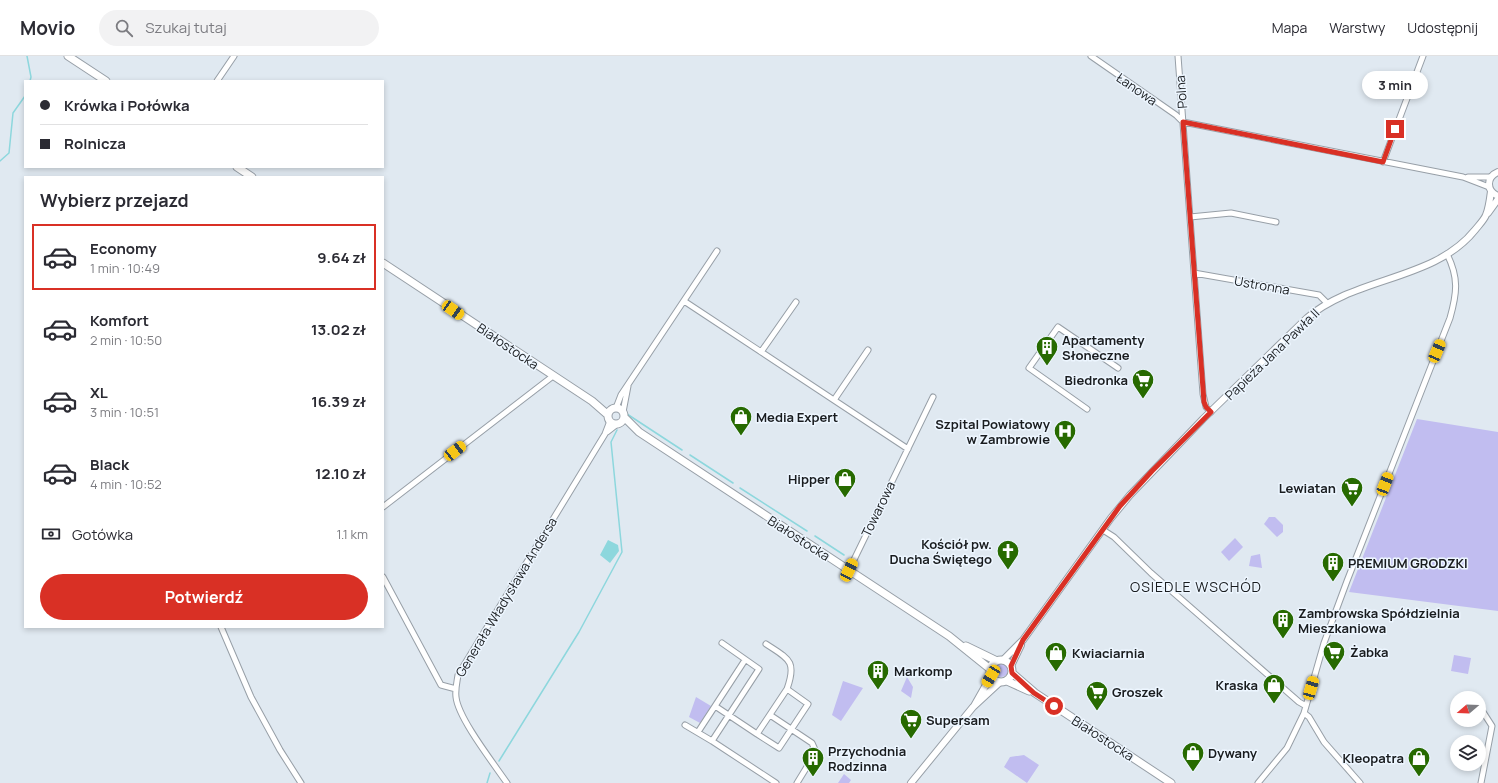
<!DOCTYPE html>
<html lang="pl">
<meta charset="utf-8">
<style>
body{margin:0;font-family:Manrope,sans-serif;background:#f2f2f3;color:#2b2b33;height:100vh;display:flex;flex-direction:column;font-size:15px;white-space:nowrap}
*{box-sizing:border-box;margin:0}
p{font-size:13px;color:#7c7c81}
.icon{flex:none;width:22px;height:22px;fill:none;stroke:currentColor;stroke-width:2;stroke-linecap:round;stroke-linejoin:round}
.map{position:relative;flex:1;overflow:hidden}
.sheet{position:absolute;left:24px;top:120px;width:360px;height:452px;display:flex;flex-direction:column;background:#fff;border-radius:0px;box-shadow:0 2px 6px #0003}
.sheet>*{flex:none}
.guide{position:absolute;left:24px;top:24px;width:360px;height:88px;border-radius:0px;box-shadow:0 2px 6px #0003;display:grid;align-content:center;height:88px;padding:0 16px;background:#fff}
.needle{width:26px;rotate:251deg}
.buttons{position:absolute;left:1450px;top:635px;display:grid;gap:8px}
.buttons a{display:grid;place-items:center;width:36px;height:36px;border-radius:50%;background:#fff;box-shadow:0 2px 6px #0003;font-size:20px}
.end{position:absolute;width:18px;height:18px;margin:-9px;border:5px solid #d93025;background:#fff;box-shadow:0 0 0 2px #fff}
.from{border-radius:50%}
.bubble{position:absolute;height:28px;border-radius:14px;background:#fff;box-shadow:0 2px 6px #0003;font-size:13px;font-weight:700;line-height:28px;text-align:center}
.car{position:absolute;width:12px;height:24px;margin:-12px -6px;border-radius:5px;box-shadow:0 0 3px 1px #0007;background:linear-gradient(#f5c518 24%,#345 0 40%,#f5c518 0 76%,#345 0 86%,#f5c518 0)}
.guide b{display:flex;align-items:center;gap:14px;height:38px;font-size:15px}
.guide b+b{border-top:1px solid #e1e1e2}
.guide i{width:10px;height:10px;background:#2b2b33}
ul{padding:0;list-style:none}
li{display:flex;align-items:center;gap:12px;height:66px;margin:0 8px 6px;padding:0 8px;border:2px solid transparent;border-radius:0px}
li div{flex:1}
li b{display:block;font-size:15px}
li em{font-style:normal;font-weight:700}
li.on{border-color:#d93025}
li>.icon{width:36px;height:36px;stroke-width:1.5}
h2{padding:0 16px;font-size:18px;line-height:48px}
.pay{display:flex;align-items:center;gap:10px;height:44px;padding:0 16px;font-size:15px}
.pay p{margin-inline-start:auto}
.button{display:flex;gap:8px;margin-top:auto;padding:8px 16px}
.button a{flex:1;height:46px;border-radius:24px;background:#d93025;color:#fff;font-size:16px;font-weight:700;line-height:46px;text-align:center}
header{display:flex;align-items:center;gap:24px;box-sizing:border-box;height:56px;padding:0 20px;background:#fff;border-bottom:1px solid #e1e1e2}
header strong{font-size:19px}
nav{display:flex;gap:22px;margin-inline-start:auto;font-size:14px}
.search{width:280px;height:36px;background:#f2f2f3;display:flex;align-items:center;gap:10px;box-sizing:border-box;padding:0 14px;border-radius:22px;color:#7c7c81;font-size:15px}
.map>svg:first-child{display:block}
.green{fill:#c1bdf0}
.water{fill:#8dd7dd}
.lines{fill:none;stroke-linecap:round;stroke-linejoin:round}
.stream{stroke:#8dd7dd;stroke-width:1.5}
.minor-casing{stroke:#979fa7;stroke-width:7}
.tertiary-casing{stroke:#979fa7;stroke-width:8}
.secondary-casing{stroke:#979fa7;stroke-width:9}
.minor{stroke:#fff;stroke-width:5}
.tertiary{stroke:#fff;stroke-width:6}
.secondary{stroke:#fff;stroke-width:7}
.route{stroke:#d93025;stroke-width:5}
.labels{text-anchor:middle;dominant-baseline:central;stroke-width:3;stroke-linejoin:round;paint-order:stroke}
.street-label{font-size:13px;fill:#191c1f;stroke:#edf6ff}
.poi-label{font-size:13px;font-weight:bold;fill:#191c1f;stroke:#edf6ff;text-anchor:start}
.neighbourhood-label{font-size:14px;letter-spacing:1px;fill:#191c1f;stroke:#edf6ff}
</style>
<header>
<strong>Movio</strong>
<div class="search"><svg class="icon" aria-label="search" viewBox="0 0 24 24"><circle cx="10" cy="10" r="6"/><path d="M15 15l6 6"/></svg>Szukaj tutaj</div>
<nav><a>Mapa</a><a>Warstwy</a><a>Udostępnij</a></nav>
</header>
<div class="map">
<svg width="1498" height="727" viewBox="0 0 1498 727">
<rect width="100%" height="100%" fill="#e0e9f1"/>
<!-- green -->
<path class="green" d="M 1417,363 L 1498,376 L 1498,555 L 1349,536 Z
M 1269,461 L 1275,461 L 1283,469 L 1283,476 L 1277,481 L 1264,468 Z
M 1235,482 L 1243,491 L 1229,505 L 1221,496 Z
M 1260,498 L 1262,512 L 1249,510 L 1251,500 Z
M 1454,599 L 1471,602 L 1468,618 L 1451,615 Z
M994 614a7 7 0 1 1 14 0a7 7 0 1 1-14 0Z
M 907,621 L 913,631 L 911,642 L 901,635 Z
M 843,625 L 863,632 L 841,665 L 832,659 Z
M 696,641 L 711,650 L 700,667 L 689,661 Z
M 1024,699 L 1039,709 L 1027,727 L 1004,711 L 1010,701 Z
M 844,718 L 851,724 L 849,727 L 838,727 Z"/>
<!-- water -->
<path class="water" d="M 608,484 L 618,489 L 619,495 L 610,507 L 600,499 Z"/>
<g class="lines">
<!-- stream -->
<path class="stream" d="M 27,0 L 31,21 L 30,25
M 0,105 L 9,97 L 13,57 L 25,40
M 627,358 L 682,394
M 690,399 L 733,427
M 740,432 L 807,475
M 815,480 L 844,499
M 499,705 L 579,576 L 622,496 L 611,386 L 617,374
M 487,727 L 490,717"/>
<!-- minor casing -->
<g class="minor-casing">
<path id="minor" d="M 1091,0 L 1176,59 L 1183,66
M 1178,0 L 1203,338 L 1206,351 L 1211,356
M 217,25 L 234,0
M 1183,66 L 1463,121 L 1489,131
M 1383,106 L 1423,0
M 1468,121 L 1491,121
M 1190,161 L 1231,157 L 1276,166
M 1194,217 L 1319,239 L 1327,247
M 684,245 L 908,393
M 761,296 L 796,246
M 834,344 L 868,294
M 616,352 L 621,339 L 717,195
M 1087,353 L 1029,312 L 1058,271 L 1118,312
M 623,356 L 628,330
M 607,376 L 616,369
M 383,451 L 553,320
M 1103,474 L 1114,481 L 1151,517 L 1299,646 L 1306,650
M 849,514 L 933,341
M 383,521 L 441,629 L 456,633
M 221,571 L 251,641 L 280,694 L 301,727
M 766,588 C 789,603 797,605 787,633
M 745,604 L 715,650 L 757,678
M 787,633 L 808,648 L 779,692 L 757,678 Z
M 1304,657 L 1309,661 L 1324,686 L 1360,727
M 770,659 L 812,687 L 816,696 L 797,727
M 685,669 L 712,685 L 776,727
M 698,676 L 715,650
M 712,685 L 759,613 L 722,587
M 507,727 C 494,708 458,662 456,641 C 455,633 457,626 458,619 L 605,378 L 610,365
M 1258,727 L 1287,692 L 1304,657 L 1324,587 L 1347,525 L 1450,262 C 1457,237 1459,222 1447,198
M 1481,727 L 1492,670 L 1483,656"/>
</g>
<!-- tertiary casing -->
<g class="tertiary-casing">
<path id="tertiary" d="M 1498,116 C 1486,121 1486,135 1498,140
M 1488,157 L 1498,143
M 1003,604 L 1023,584 L 1111,462 L 1130,439 L 1203,363 L 1307,262 C 1356,220 1434,225 1475,174 C 1479,169 1484,164 1486,159 C 1489,152 1490,143 1491,135
M 1011,610 L 1021,589
M 974,650 L 991,620
M 911,727 L 973,651 L 1000,626"/>
</g>
<!-- secondary casing -->
<g class="secondary-casing">
<path id="secondary" d="M 68,0 L 106,25
M 237,111 L 252,121
M 383,207 L 592,345 L 608,359
M608 360a8 8 0 1 1 16 0a8 8 0 1 1-16 0Z
M 624,361 L 639,376 L 949,580 L 990,613
M 966,590 L 997,605
M990 615a11 11 0 1 1 22 0a11 11 0 1 1-22 0Z
M 1012,617 L 1035,637 L 1171,727
M 1007,625 L 1029,635"/>
</g>
<!-- minor -->
<use href="#minor" class="minor"/>
<!-- tertiary -->
<use href="#tertiary" class="tertiary"/>
<!-- secondary -->
<use href="#secondary" class="secondary"/>
</g>
<g class="lines">
<!-- route -->
<path class="route" d="M 1054,650 L 1034,637 L 1012,617 L 1011,610 L 1023,584 L 1120,450 L 1152,415 L 1211,356 L 1206,351 L 1204,346 L 1183,66 L 1383,106 L 1395,73"/>
</g>
<!-- icons -->
<defs>
<g id="building-pin" transform="scale(1.15)"><path d="M0 17L-7.5 6A9.5 9.5 0 1 1 7.5 6Z" fill="#276a00" stroke="#edf6ff"/><path d="M-4-6H4V6H1V3H-1V6H-4ZM-2.5-4.3h1.7v1.8h-1.7ZM.8-4.3h1.7v1.8H.8ZM-2.5-1h1.7V.8h-1.7ZM.8-1h1.7V.8H.8Z" fill="#fff"/></g>
<g id="supermarket-pin" transform="scale(1.15)"><path d="M0 17L-7.5 6A9.5 9.5 0 1 1 7.5 6Z" fill="#276a00" stroke="#edf6ff"/><path d="M-6-5.5h2.5l.6 2H6L4.5 2H-2.5L-4.4-4H-6ZM-1.5 3.2a1.3 1.3 0 1 0 .1 0ZM3 3.2a1.3 1.3 0 1 0 .1 0Z" fill="#fff"/></g>
<g id="shop-pin" transform="scale(1.15)"><path d="M0 17L-7.5 6A9.5 9.5 0 1 1 7.5 6Z" fill="#276a00" stroke="#edf6ff"/><path d="M-5-2.5h2.3a2.7 3.5 0 0 1 5.4 0H5L5.5 6h-11ZM-1.5-2.5h3a1.5 2.3 0 0 0-3 0Z" fill="#fff"/></g>
<g id="hospital-pin" transform="scale(1.15)"><path d="M0 17L-7.5 6A9.5 9.5 0 1 1 7.5 6Z" fill="#276a00" stroke="#edf6ff"/><path d="M-5-5h3v3.5h4V-5h3V5h-3V1.5h-4V5h-3Z" fill="#fff"/></g>
<g id="church-pin" transform="scale(1.15)"><path d="M0 17L-7.5 6A9.5 9.5 0 1 1 7.5 6Z" fill="#276a00" stroke="#edf6ff"/><path d="M-1.2-6h2.4v3.5h3.3v2.4h-3.3V6h-2.4V-.1h-3.3v-2.4h3.3Z" fill="#fff"/></g>
</defs>
<g fill-rule="evenodd">
<use href="#building-pin" x="1047" y="291"/>
<use href="#supermarket-pin" x="1143" y="324"/>
<use href="#shop-pin" x="741" y="361"/>
<use href="#hospital-pin" x="1065" y="375"/>
<use href="#shop-pin" x="845" y="423"/>
<use href="#supermarket-pin" x="1352" y="432"/>
<use href="#church-pin" x="1008" y="495"/>
<use href="#building-pin" x="1333" y="507"/>
<use href="#building-pin" x="1283" y="564"/>
<use href="#supermarket-pin" x="1334" y="596"/>
<use href="#shop-pin" x="1056" y="597"/>
<use href="#building-pin" x="878" y="615"/>
<use href="#shop-pin" x="1274" y="629"/>
<use href="#supermarket-pin" x="1097" y="636"/>
<use href="#supermarket-pin" x="911" y="664"/>
<use href="#shop-pin" x="1193" y="697"/>
<use href="#building-pin" x="813" y="702"/>
<use href="#shop-pin" x="1419" y="702"/>
</g>
<g class="labels">
<!-- street labels -->
<g class="street-label">
<text transform="translate(1137 33) rotate(35)">Łanowa</text>
<text transform="translate(1181 36) rotate(-94)">Polna</text>
<text transform="translate(1262 229) rotate(10)">Ustronna</text>
<text transform="translate(508 290) rotate(34)">Białostocka</text>
<text transform="translate(1272 298) rotate(-44)">Papieża Jana Pawła II</text>
<text transform="translate(878 453) rotate(-64)">Towarowa</text>
<text transform="translate(799 482) rotate(33)">Białostocka</text>
<text transform="translate(506 541) rotate(-59)">Generała Władysława Andersa</text>
<text transform="translate(1103 682) rotate(33)">Białostocka</text>
</g>
<!-- poi labels -->
<g class="poi-label">
<text x="1062" y="284">Apartamenty<tspan x="1062" dy="15">Słoneczne</tspan></text>
<text x="1128" y="324" text-anchor="end">Biedronka</text>
<text x="756" y="361">Media Expert</text>
<text x="1050" y="368" text-anchor="end">Szpital Powiatowy<tspan x="1050" dy="15">w Zambrowie</tspan></text>
<text x="830" y="423" text-anchor="end">Hipper</text>
<text x="1336" y="432" text-anchor="end">Lewiatan</text>
<text x="992" y="488" text-anchor="end">Kościół pw.<tspan x="992" dy="15">Ducha Świętego</tspan></text>
<text x="1348" y="507">PREMIUM GRODZKI</text>
<text x="1298" y="557">Zambrowska Spółdzielnia<tspan x="1298" dy="15">Mieszkaniowa</tspan></text>
<text x="1350" y="596">Żabka</text>
<text x="1072" y="597">Kwiaciarnia</text>
<text x="894" y="615">Markomp</text>
<text x="1258" y="629" text-anchor="end">Kraska</text>
<text x="1112" y="636">Groszek</text>
<text x="926" y="664">Supersam</text>
<text x="828" y="695">Przychodnia<tspan x="828" dy="15">Rodzinna</tspan></text>
<text x="1208" y="697">Dywany</text>
<text x="1404" y="702" text-anchor="end">Kleopatra</text>
</g>
<!-- neighbourhood labels -->
<g class="neighbourhood-label">
<text x="1196" y="530">OSIEDLE WSCHÓD</text>
</g>
</g>
</svg>
<div class="buttons">
<a><svg class="needle" viewBox="-14 -14 28 28"><path d="M0-13l5 13h-10z" fill="#e53935"/><path d="M0 13l5-13h-10z" fill="#7c7c81"/></svg></a>
<a><svg class="icon" aria-label="layers" viewBox="0 0 24 24"><path d="M12 4l9 5-9 5-9-5zM3 14l9 5 9-5"/></svg></a>
</div>
<i class="end from" style="left:1054px;top:650px"></i>
<i class="end" style="left:1395px;top:73px"></i>
<div class="bubble" style="left:1362px;top:15px;width:66px">3 min</div>
<i class="car" style="left:453px;top:254px;rotate:124deg"></i>
<i class="car" style="left:1437px;top:295px;rotate:23deg"></i>
<i class="car" style="left:455px;top:395px;rotate:52deg"></i>
<i class="car" style="left:1385px;top:428px;rotate:21deg"></i>
<i class="car" style="left:849px;top:514px;rotate:26deg"></i>
<i class="car" style="left:991px;top:620px;rotate:211deg"></i>
<i class="car" style="left:1311px;top:632px;rotate:16deg"></i>
<div class="guide">
<b><i class="from"></i>Krówka i Połówka</b>
<b><i></i>Rolnicza</b>
</div>
<section class="sheet">
<h2>Wybierz przejazd</h2>
<ul>
<li class="on"><svg class="icon" aria-label="car" viewBox="0 0 24 24"><path d="M5 17H2v-5l4-1 3-4h7l3 4 3 1v5h-3M9 17h6M6 11h13"/><circle cx="7" cy="17" r="2"/><circle cx="17" cy="17" r="2"/></svg><div><b>Economy</b><p>1 min · 10:49</p></div><em>9.64 zł</em></li>
<li><svg class="icon" aria-label="car" viewBox="0 0 24 24"><path d="M5 17H2v-5l4-1 3-4h7l3 4 3 1v5h-3M9 17h6M6 11h13"/><circle cx="7" cy="17" r="2"/><circle cx="17" cy="17" r="2"/></svg><div><b>Komfort</b><p>2 min · 10:50</p></div><em>13.02 zł</em></li>
<li><svg class="icon" aria-label="car" viewBox="0 0 24 24"><path d="M5 17H2v-5l4-1 3-4h7l3 4 3 1v5h-3M9 17h6M6 11h13"/><circle cx="7" cy="17" r="2"/><circle cx="17" cy="17" r="2"/></svg><div><b>XL</b><p>3 min · 10:51</p></div><em>16.39 zł</em></li>
<li><svg class="icon" aria-label="car" viewBox="0 0 24 24"><path d="M5 17H2v-5l4-1 3-4h7l3 4 3 1v5h-3M9 17h6M6 11h13"/><circle cx="7" cy="17" r="2"/><circle cx="17" cy="17" r="2"/></svg><div><b>Black</b><p>4 min · 10:52</p></div><em>12.10 zł</em></li>
</ul>
<div class="pay"><svg class="icon" aria-label="cash" viewBox="0 0 24 24"><path d="M3 7h18v10H3z"/><circle cx="12" cy="12" r="2"/></svg>Gotówka<p>1.1 km</p></div>
<div class="button"><a>Potwierdź</a></div>
</section>
</div>
